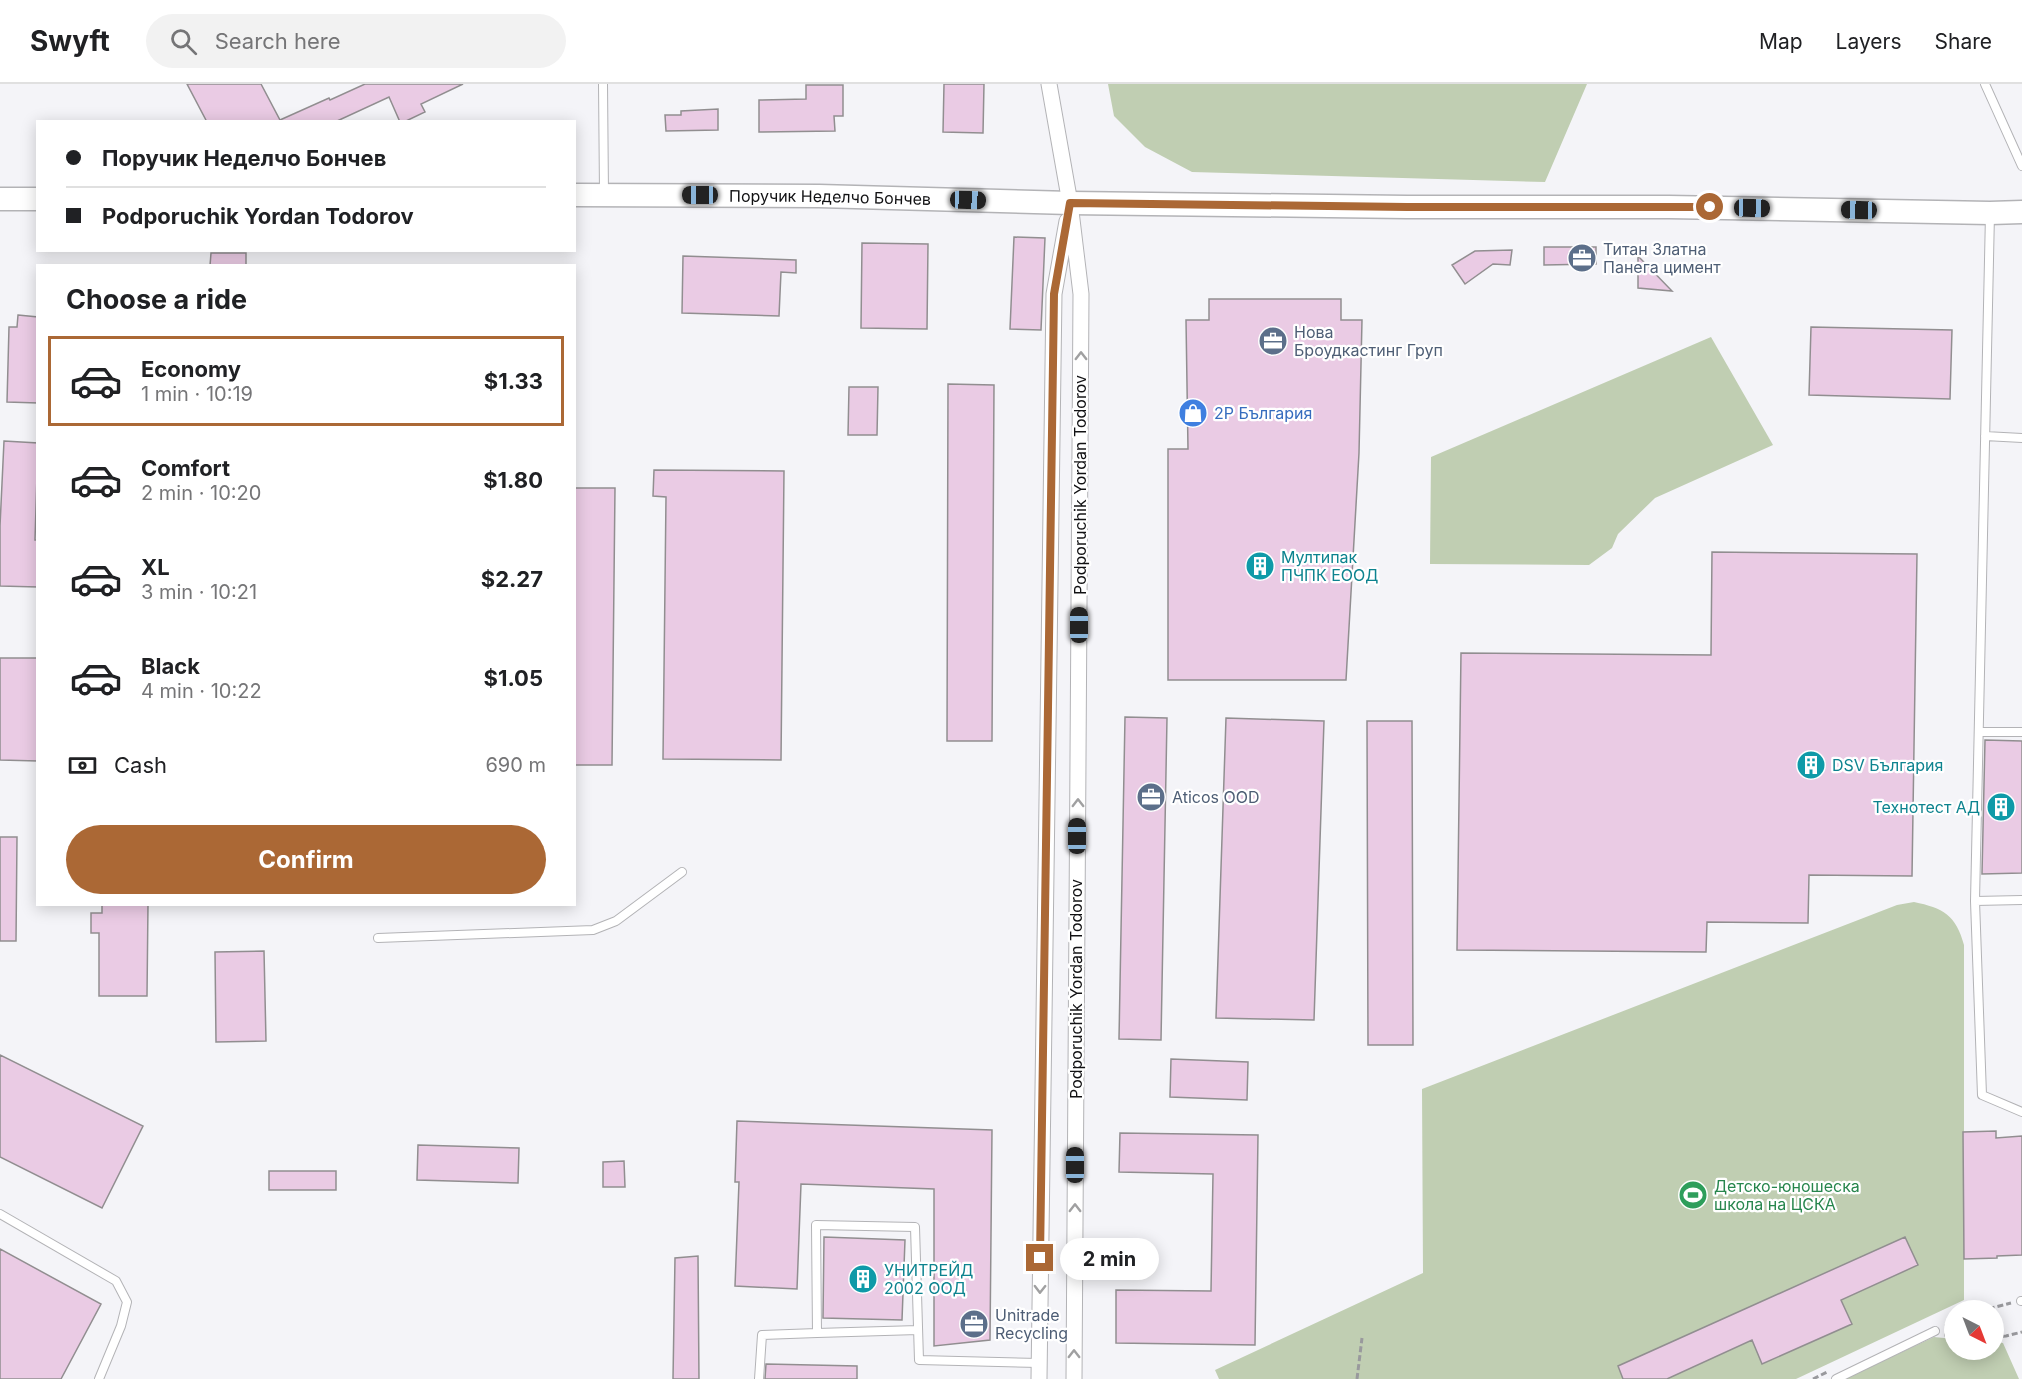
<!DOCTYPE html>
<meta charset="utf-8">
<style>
body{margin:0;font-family:Inter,sans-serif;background:#f2f2f2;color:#202124;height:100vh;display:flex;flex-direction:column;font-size:22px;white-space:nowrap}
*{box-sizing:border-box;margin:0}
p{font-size:20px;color:#757577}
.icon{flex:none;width:33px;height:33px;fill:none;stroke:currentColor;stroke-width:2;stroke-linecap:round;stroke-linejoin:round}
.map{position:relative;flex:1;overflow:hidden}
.drawer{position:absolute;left:36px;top:180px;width:540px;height:642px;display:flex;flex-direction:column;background:#fff;border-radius:0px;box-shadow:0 3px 15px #0003}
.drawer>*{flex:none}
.guide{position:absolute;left:36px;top:36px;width:540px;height:132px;border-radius:0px;box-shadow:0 3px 15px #0003;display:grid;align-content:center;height:132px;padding:0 30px;background:#fff}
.needle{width:39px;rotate:138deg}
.tools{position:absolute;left:1944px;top:1216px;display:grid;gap:12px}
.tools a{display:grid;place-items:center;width:60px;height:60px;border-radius:50%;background:#fff;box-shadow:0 3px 15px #0003;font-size:30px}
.end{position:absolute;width:27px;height:27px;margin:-14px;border:8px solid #ab6835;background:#fff;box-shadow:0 0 0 3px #fff}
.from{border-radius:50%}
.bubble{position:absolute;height:42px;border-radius:21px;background:#fff;box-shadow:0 3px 15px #0003;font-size:20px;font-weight:700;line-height:42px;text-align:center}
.car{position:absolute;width:18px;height:36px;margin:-18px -9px;border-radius:8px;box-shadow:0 0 4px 2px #0007;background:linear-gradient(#222 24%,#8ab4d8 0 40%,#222 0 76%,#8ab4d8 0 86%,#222 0)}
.guide b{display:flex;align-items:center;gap:21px;height:57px;font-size:22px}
.guide b+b{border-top:2px solid #e0e0e0}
.guide i{width:15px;height:15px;background:#202124}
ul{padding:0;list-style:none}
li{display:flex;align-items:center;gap:18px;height:90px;margin:0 12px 9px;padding:0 18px;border:3px solid transparent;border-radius:0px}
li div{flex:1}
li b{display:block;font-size:22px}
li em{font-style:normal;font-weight:700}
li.active{border-color:#ab6835}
li>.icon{width:54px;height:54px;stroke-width:1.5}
h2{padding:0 30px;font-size:27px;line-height:72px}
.pay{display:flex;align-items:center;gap:15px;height:66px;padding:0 30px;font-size:22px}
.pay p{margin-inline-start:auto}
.action{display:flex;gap:12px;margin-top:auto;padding:12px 30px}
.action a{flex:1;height:69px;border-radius:36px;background:#ab6835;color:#fff;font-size:24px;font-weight:700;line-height:69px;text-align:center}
header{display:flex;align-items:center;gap:36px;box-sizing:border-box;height:84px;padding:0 30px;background:#fff;border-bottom:2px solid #e0e0e0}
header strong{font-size:28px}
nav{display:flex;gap:33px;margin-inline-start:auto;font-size:21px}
.search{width:420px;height:54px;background:#f2f2f2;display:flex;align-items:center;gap:15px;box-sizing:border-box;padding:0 21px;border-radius:33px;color:#757577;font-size:22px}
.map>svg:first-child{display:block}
.green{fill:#c0ceb2}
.building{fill:#eacbe4;stroke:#918e90;stroke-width:1.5}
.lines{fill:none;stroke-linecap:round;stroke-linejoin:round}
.lane-casing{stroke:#b3b3b6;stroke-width:10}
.street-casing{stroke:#b3b3b6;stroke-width:17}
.secondary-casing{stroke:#b3b3b6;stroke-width:25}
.path{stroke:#99999d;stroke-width:3;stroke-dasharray:6 3;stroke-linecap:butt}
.lane{stroke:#fff;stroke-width:8}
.street{stroke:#fff;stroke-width:15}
.secondary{stroke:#fff;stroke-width:22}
.oneway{stroke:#a0a0a1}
.route{stroke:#ab6835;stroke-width:8}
.labels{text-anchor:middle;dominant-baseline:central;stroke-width:4.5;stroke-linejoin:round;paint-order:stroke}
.street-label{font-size:16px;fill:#111113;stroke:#fff}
.service-label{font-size:16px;fill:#4e5e75;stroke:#fff;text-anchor:start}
.shop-label{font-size:16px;fill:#366cbe;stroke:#fff;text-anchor:start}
.culture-label{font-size:16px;fill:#0d838f;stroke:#fff;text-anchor:start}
.leisure-label{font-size:16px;fill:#27864d;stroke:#fff;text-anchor:start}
</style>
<header>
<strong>Swyft</strong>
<div class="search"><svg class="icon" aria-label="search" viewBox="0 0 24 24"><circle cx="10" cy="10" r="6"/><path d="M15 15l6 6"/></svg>Search here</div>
<nav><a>Map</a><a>Layers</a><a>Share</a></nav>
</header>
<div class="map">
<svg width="2022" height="1295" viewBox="0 0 2022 1295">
<rect width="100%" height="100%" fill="#f4f4f8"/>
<!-- green -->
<path class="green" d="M 1108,0 L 1587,0 L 1545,98 L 1192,88 L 1145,63 L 1114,32 Z
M 1711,253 L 1773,361 L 1655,414 L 1618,450 L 1612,464 L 1589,481 L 1430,480 L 1431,373 Z
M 1914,818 C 1943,824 1956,831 1964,861 L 1964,1216 L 1796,1295 L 1219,1295 L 1215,1286 L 1423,1189 L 1422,1005 L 1897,821 Z
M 1934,1253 L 1954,1255 L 1954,1266 L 1994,1266 L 1994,1258 L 2003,1259 L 2019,1295 L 1844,1295 Z"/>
<!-- building -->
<path class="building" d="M 187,0 L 261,0 L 280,36 L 329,14 L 330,16 L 365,0 L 463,0 L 421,20 L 425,28 L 404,38 L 400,38 L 389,13 L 335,38 L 207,38 Z
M 944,0 L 984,0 L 983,49 L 943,48 Z
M 806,1 L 843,1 L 843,32 L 834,32 L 835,47 L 759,48 L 759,16 L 806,15 Z
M 718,25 L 718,46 L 666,47 L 665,31 L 681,31 L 681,27 Z
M 1014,153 L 1045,154 L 1041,246 L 1010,245 Z
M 862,159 L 928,160 L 927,245 L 861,244 Z
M 1544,163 L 1596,163 L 1596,180 L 1544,181 Z
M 1512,166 L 1510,181 L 1493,180 L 1465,200 L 1452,181 L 1475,167 Z
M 211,169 L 246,169 L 246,182 L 210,182 Z
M 683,172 L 796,176 L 796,189 L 781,188 L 779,232 L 682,229 Z
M 1638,172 L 1672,207 L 1638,204 Z
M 1209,215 L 1341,215 L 1341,236 L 1362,236 L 1359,369 L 1346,596 L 1168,596 L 1168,365 L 1188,365 L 1186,236 L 1209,236 Z
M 18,231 L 38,233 L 38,319 L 7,318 L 9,243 L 17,243 Z
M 1811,243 L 1952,246 L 1950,315 L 1809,311 Z
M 948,300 L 994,301 L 992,657 L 947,657 Z
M 849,303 L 878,303 L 877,351 L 848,351 Z
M 4,357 L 38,359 L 35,456 L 38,456 L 38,503 L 0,502 L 0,442 Z
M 654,386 L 784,387 L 781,676 L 663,675 L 666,413 L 653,412 Z
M 574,404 L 615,404 L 612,681 L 574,681 Z
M 1712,468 L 1917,470 L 1912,792 L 1809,791 L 1808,839 L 1707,838 L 1706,868 L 1457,866 L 1461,569 L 1711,571 Z
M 0,574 L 38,574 L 38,677 L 0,676 Z
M 1125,633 L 1167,634 L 1161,956 L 1119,955 Z
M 1226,634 L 1324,637 L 1314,936 L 1216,934 Z
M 1367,637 L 1412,637 L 1413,961 L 1368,961 Z
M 1985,656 L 2022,657 L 2022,789 L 1982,790 Z
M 0,753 L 17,753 L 16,857 L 0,857 Z
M 102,820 L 148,820 L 147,912 L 99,912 L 99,849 L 91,849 L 91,829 L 102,829 Z
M 264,867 L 266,957 L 216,958 L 215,868 Z
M 0,971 L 143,1042 L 102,1124 L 0,1073 Z
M 1171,975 L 1248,978 L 1247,1016 L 1170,1013 Z
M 737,1037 L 992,1046 L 990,1256 L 934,1262 L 934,1105 L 801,1100 L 797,1205 L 735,1202 L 739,1098 L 735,1098 Z
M 1996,1047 L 1996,1054 L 2022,1052 L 2022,1171 L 1997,1172 L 1997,1174 L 1964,1175 L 1963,1048 Z
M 1120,1049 L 1258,1051 L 1255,1261 L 1116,1259 L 1116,1206 L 1211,1207 L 1213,1090 L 1119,1088 Z
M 418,1061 L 519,1064 L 518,1099 L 417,1096 Z
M 624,1077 L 625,1103 L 603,1103 L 603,1078 Z
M 269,1087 L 336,1087 L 336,1106 L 269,1106 Z
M 824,1153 L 905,1156 L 902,1236 L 823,1234 Z
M 1905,1153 L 1918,1181 L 1841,1216 L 1852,1240 L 1762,1280 L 1752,1256 L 1667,1295 L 1623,1295 L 1618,1282 Z
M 0,1165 L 101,1220 L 61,1295 L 0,1295 Z
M 698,1172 L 699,1295 L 673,1295 L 675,1174 Z
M 766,1280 L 857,1282 L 857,1295 L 765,1295 Z"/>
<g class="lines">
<!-- lane casing -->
<g class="lane-casing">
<path id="lane" d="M 603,0 L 604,109
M 1985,0 L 2022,82
M 1990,130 L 1975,817 L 1982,1011 L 2022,1028
M 1985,352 L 2022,354
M 1979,648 L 2022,648
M 1975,817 L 2022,816
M 378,854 L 593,846 L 616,837 L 682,788
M 0,1130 L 116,1197 L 127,1218 L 121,1242 L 99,1295
M 2021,1217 L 2022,1217
M 918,1246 L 817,1249 L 816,1141 L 915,1143 L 919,1276 L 1039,1279
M 759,1295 L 762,1251 L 817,1249
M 1836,1295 L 1935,1247"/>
</g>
<!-- street casing -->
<g class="street-casing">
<path id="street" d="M 1049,0 L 1070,119 L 1081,210 L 1074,1295
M 1039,1295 L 1054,210 L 1067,137"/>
</g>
<!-- secondary casing -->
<g class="secondary-casing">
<g id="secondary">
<path id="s1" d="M 574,111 L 819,112 L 1070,119 L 1407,123 L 1669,123 L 1990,129 L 2022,128"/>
<path d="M 0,115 L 38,115"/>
</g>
</g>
<!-- path -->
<path class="path" d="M 1980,1227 L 2011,1219
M 1945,1242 L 1954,1238
M 1944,1251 L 1954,1251
M 1994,1253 L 2006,1252 L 2022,1248
M 1357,1295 L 1362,1254
M 1813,1295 L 1827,1288"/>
<!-- lane -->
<use href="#lane" class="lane"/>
<!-- street -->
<use href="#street" class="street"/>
<!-- secondary -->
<use href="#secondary" class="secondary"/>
</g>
<!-- one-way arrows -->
<defs><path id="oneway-chevron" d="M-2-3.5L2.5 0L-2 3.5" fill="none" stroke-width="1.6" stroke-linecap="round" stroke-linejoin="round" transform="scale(1.5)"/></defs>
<g class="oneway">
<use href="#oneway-chevron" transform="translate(1081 272) rotate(-90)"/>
<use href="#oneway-chevron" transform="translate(1078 719) rotate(-90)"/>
<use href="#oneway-chevron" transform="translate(1075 1124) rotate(-90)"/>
<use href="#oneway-chevron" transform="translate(1040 1205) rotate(91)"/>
<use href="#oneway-chevron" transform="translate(1074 1270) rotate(-90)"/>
</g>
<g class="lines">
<!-- route -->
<path class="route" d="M 1040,1174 L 1054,210 L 1070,119 L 1407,123 L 1710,123"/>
</g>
<!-- icons -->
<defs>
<g id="office-disc" transform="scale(1.5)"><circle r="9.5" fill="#5c6f8a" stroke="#fff"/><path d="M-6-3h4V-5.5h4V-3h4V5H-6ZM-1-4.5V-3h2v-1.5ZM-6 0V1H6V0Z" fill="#fff"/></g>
<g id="shop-disc" transform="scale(1.5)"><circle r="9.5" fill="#3f7fe0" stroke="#fff"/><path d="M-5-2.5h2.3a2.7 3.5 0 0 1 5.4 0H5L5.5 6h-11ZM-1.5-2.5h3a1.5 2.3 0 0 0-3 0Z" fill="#fff"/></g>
<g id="building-disc" transform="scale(1.5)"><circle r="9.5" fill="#0f9aa8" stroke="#fff"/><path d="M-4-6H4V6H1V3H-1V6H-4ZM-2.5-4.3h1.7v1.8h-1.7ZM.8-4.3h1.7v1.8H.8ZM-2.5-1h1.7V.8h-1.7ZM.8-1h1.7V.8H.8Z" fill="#fff"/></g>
<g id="stadium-disc" transform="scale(1.5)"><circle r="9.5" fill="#2e9e5b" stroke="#fff"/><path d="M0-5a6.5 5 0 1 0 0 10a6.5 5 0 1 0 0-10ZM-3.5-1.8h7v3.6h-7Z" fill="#fff"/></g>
</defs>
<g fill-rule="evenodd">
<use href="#office-disc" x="1582" y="174"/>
<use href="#office-disc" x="1273" y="257"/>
<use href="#shop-disc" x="1193" y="329"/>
<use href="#building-disc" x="1260" y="482"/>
<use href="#building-disc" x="1811" y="681"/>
<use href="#office-disc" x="1151" y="713"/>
<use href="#building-disc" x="2001" y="723"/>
<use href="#stadium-disc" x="1693" y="1111"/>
<use href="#building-disc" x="863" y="1195"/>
<use href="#office-disc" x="974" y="1240"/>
</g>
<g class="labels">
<!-- street labels -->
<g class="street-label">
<text stroke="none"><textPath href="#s1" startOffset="256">Поручик Неделчо Бончев</textPath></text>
<text transform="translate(1080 401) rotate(-90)">Podporuchik Yordan Todorov</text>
<text transform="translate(1076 905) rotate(-90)">Podporuchik Yordan Todorov</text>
</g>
<!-- service labels -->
<g class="service-label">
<text x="1603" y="165">Титан Златна<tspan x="1603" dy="18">Панега цимент</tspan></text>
<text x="1294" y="248">Нова<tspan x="1294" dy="18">Броудкастинг Груп</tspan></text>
<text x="1172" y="713">Aticos OOD</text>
<text x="995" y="1231">Unitrade<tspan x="995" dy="18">Recycling</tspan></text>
</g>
<!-- shop labels -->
<g class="shop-label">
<text x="1214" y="329">2Р България</text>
</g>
<!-- culture labels -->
<g class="culture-label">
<text x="1281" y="473">Мултипак<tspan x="1281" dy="18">ПЧПК ЕООД</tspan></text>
<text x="1832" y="681">DSV България</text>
<text x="1980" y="723" text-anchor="end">Технотест АД</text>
<text x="884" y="1186">УНИТРЕЙД<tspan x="884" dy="18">2002 ООД</tspan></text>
</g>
<!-- leisure labels -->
<g class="leisure-label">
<text x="1714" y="1102">Детско-юношеска<tspan x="1714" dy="18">школа на ЦСКА</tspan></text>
</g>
</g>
</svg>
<div class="tools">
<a><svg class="needle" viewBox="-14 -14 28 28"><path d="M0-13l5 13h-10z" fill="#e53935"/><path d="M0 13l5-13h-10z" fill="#757577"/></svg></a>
</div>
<i class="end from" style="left:1710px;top:123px"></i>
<i class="end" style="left:1040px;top:1174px"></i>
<div class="bubble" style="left:1060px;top:1154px;width:99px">2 min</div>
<i class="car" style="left:700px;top:111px;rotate:270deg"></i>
<i class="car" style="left:968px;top:116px;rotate:92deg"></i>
<i class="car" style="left:1752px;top:124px;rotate:91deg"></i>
<i class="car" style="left:1859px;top:126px;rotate:271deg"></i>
<i class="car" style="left:1079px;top:541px;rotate:0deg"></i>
<i class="car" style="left:1077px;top:752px;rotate:0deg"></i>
<i class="car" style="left:1075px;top:1081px;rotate:0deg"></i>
<div class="guide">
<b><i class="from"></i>Поручик Неделчо Бончев</b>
<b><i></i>Podporuchik Yordan Todorov</b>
</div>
<section class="drawer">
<h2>Choose a ride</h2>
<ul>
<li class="active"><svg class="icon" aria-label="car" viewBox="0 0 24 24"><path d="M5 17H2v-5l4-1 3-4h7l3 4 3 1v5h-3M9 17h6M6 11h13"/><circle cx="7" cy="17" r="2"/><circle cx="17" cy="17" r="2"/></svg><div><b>Economy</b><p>1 min · 10:19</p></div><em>$1.33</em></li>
<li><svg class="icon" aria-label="car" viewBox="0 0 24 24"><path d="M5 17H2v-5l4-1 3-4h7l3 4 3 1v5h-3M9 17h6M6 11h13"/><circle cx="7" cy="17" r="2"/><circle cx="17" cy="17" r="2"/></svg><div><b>Comfort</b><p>2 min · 10:20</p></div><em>$1.80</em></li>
<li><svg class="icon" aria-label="car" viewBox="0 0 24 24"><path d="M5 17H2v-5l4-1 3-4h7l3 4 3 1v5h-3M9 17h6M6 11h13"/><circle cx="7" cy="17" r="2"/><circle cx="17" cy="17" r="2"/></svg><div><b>XL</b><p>3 min · 10:21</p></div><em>$2.27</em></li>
<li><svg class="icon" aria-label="car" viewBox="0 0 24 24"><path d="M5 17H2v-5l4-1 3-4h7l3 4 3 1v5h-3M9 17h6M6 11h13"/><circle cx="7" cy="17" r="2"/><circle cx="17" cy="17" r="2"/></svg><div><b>Black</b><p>4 min · 10:22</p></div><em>$1.05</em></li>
</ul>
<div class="pay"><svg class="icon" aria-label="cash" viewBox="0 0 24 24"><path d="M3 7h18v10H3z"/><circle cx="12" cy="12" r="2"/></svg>Cash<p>690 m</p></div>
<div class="action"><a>Confirm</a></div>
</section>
</div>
